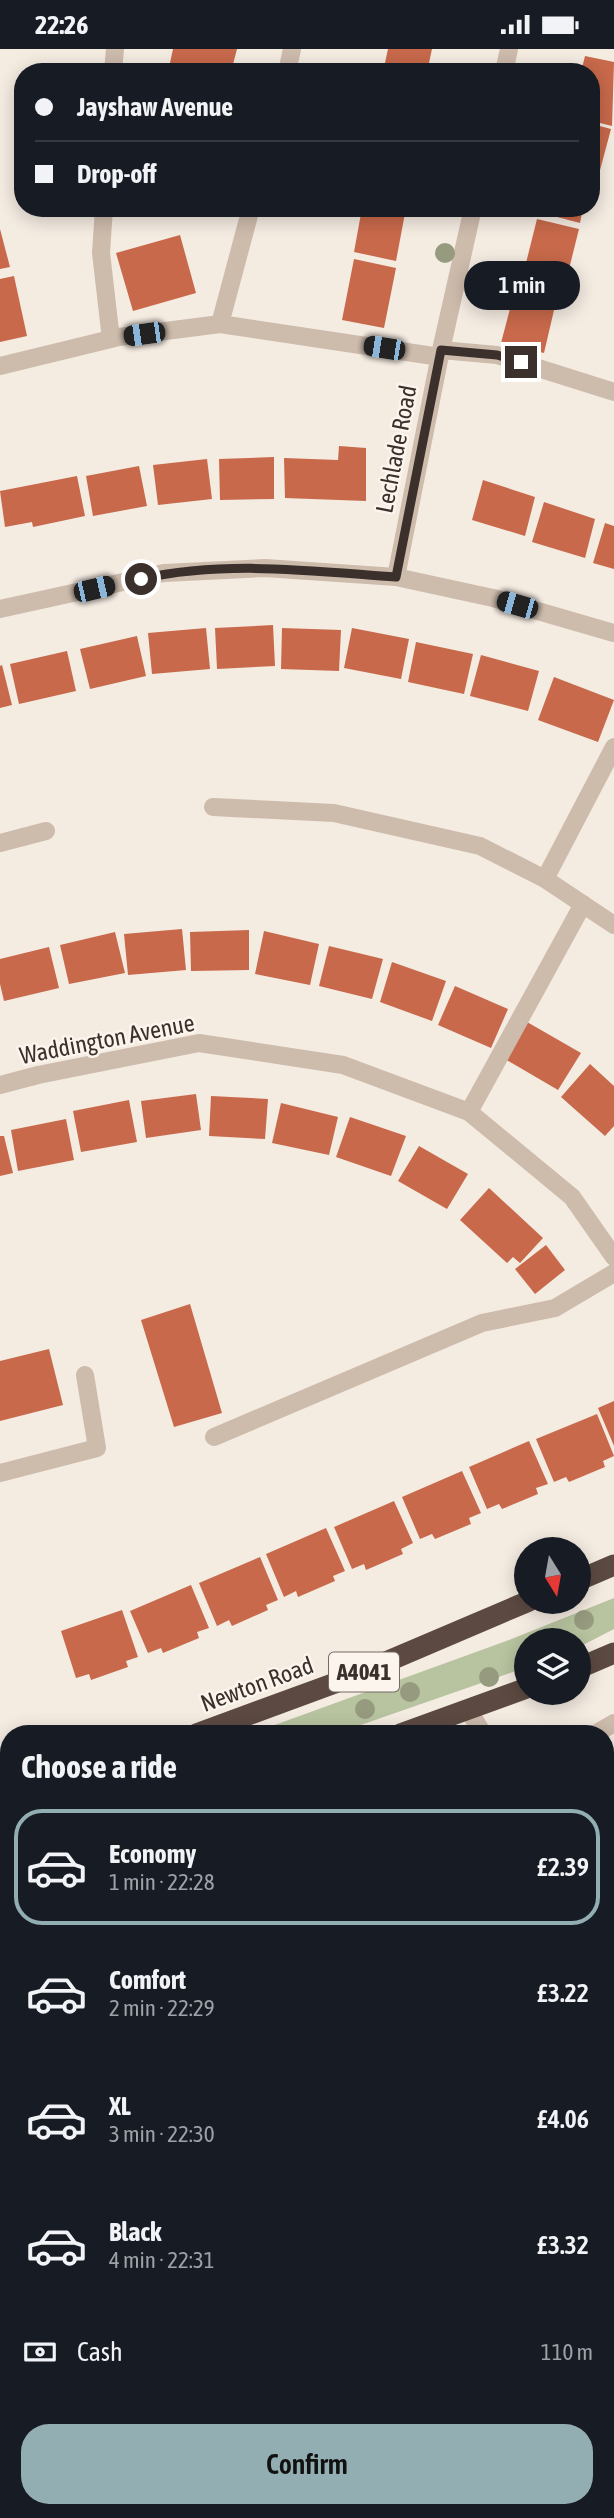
<!DOCTYPE html>
<meta charset="utf-8">
<style>
body{margin:0;font-family:"Asap Condensed",sans-serif;background:#20242c;color:#f1f3f6;height:100vh;display:flex;flex-direction:column;font-size:26px;white-space:nowrap}
*{box-sizing:border-box;margin:0}
p{font-size:23px;color:#9ea1a6}
.icon{flex:none;width:38px;height:38px;fill:none;stroke:currentColor;stroke-width:2;stroke-linecap:round;stroke-linejoin:round}
.map{position:relative;flex:1;overflow:hidden}
.panel{position:absolute;left:0px;top:1676px;width:614px;height:793px;display:flex;flex-direction:column;background:#171b24;border-radius:28px 28px 0 0;box-shadow:0 4px 18px #0003}
.panel>*{flex:none}
.hud{position:absolute;left:14px;top:14px;width:586px;height:154px;border-radius:28px;box-shadow:0 4px 18px #0003;display:grid;align-content:center;height:154px;padding:0 21px;background:#171b24}
.needle{width:46px;rotate:169deg}
.fabs{position:absolute;left:514px;top:1488px;display:grid;gap:14px}
.fabs a{display:grid;place-items:center;width:77px;height:77px;border-radius:50%;background:#171b24;box-shadow:0 4px 18px #0003;font-size:35px}
.end{position:absolute;width:32px;height:32px;margin:-16px;border:9px solid #3b302b;background:#fff;box-shadow:0 0 0 4px #fff}
.from{border-radius:50%}
.bubble{position:absolute;height:49px;border-radius:24px;background:#171b24;box-shadow:0 4px 18px #0003;font-size:23px;font-weight:600;line-height:49px;text-align:center}
.car{position:absolute;width:21px;height:42px;margin:-21px -10px;border-radius:9px;box-shadow:0 0 5px 2px #0007;background:linear-gradient(#222 24%,#8ab4d8 0 40%,#222 0 76%,#8ab4d8 0 86%,#222 0)}
.hud b{display:flex;align-items:center;gap:24px;height:66px;font-size:26px}
.hud b+b{border-top:2px solid #363941}
.hud i{width:18px;height:18px;background:#f1f3f6}
ul{padding:0;list-style:none}
li{display:flex;align-items:center;gap:21px;height:116px;margin:0 14px 10px;padding:0 7px;border:4px solid transparent;border-radius:28px}
li div{flex:1}
li b{display:block;font-size:26px}
li em{font-style:normal;font-weight:600}
li.current{border-color:#92aeb2}
li>.icon{width:63px;height:63px;stroke-width:1.5}
h2{padding:0 21px;font-size:32px;line-height:84px}
.pay{display:flex;align-items:center;gap:18px;height:77px;padding:0 21px;font-size:26px}
.pay p{margin-inline-start:auto}
.primary-button{display:flex;gap:14px;margin-top:auto;padding:14px 21px}
.primary-button a{flex:1;height:80px;border-radius:28px;background:#92aeb2;color:#111;font-size:28px;font-weight:600;line-height:80px;text-align:center}
.status{display:flex;justify-content:space-between;align-items:center;height:49px;padding:0 35px;background:#171b24;direction:ltr}
.status svg{height:19px;fill:currentColor}
.map>svg:first-child{display:block}
.green{fill:#b8c4a0}
.building{fill:#c8694b}
.lines{fill:none;stroke-linecap:round;stroke-linejoin:round}
.minor-tunnel{stroke:#cfc6bd;stroke-width:18;stroke-dasharray:18 9;stroke-linecap:butt}
.path{stroke:#b9a596;stroke-width:4.5;stroke-dasharray:3.5 3.5;stroke-linecap:butt}
.minor{stroke:#cdbbac;stroke-width:18}
.highway{stroke:#5c4a42;stroke-width:21}
.tree{fill:#969b7f}
.route{stroke:#3b302b;stroke-width:9}
.labels{text-anchor:middle;dominant-baseline:central;stroke-width:5;stroke-linejoin:round;paint-order:stroke}
.shield{fill:#fbf5ee;stroke:#756b66;stroke-width:2}
.shield-label{font-size:23px;font-weight:bold;fill:#3b302b}
.street-label{font-size:24px;fill:#3b302b;stroke:#fbf5ee}
</style>
<div class="status"><b>22:26</b><svg viewBox="0 0 49 12"><path d="M0 12V9h3v3zM5 12V6h3v6zM10 12V3h3v9zM15 12V0h3v12zM26 1h20v11H26zM47 4h2v5h-2z"/></svg></div>
<div class="map">
<svg width="614" height="2469" viewBox="0 0 614 2469">
<rect width="100%" height="100%" fill="#f4ebe1"/>
<!-- green -->
<path class="green" d="M 614,1549 L 614,1580 L 579,1598 L 579,1591 L 527,1591 L 527,1618 L 335,1685 L 250,1685 L 509,1591 Z
M 614,1992 L 614,2469 L 83,2469 L 84,2460 L 606,2460 L 606,1998 Z"/>
<!-- building -->
<path class="building" d="M 173,0 L 237,0 L 231,23 L 168,23 Z
M 388,0 L 432,0 L 427,23 L 383,23 Z
M 585,7 L 614,13 L 612,77 L 592,72 L 592,23 L 581,23 Z
M 592,75 L 611,80 L 595,140 L 592,140 Z
M 362,159 L 406,159 L 396,212 L 354,203 Z
M 539,159 L 583,159 L 580,174 L 538,163 Z
M 537,170 L 579,180 L 564,240 L 522,230 Z
M 0,180 L 10,218 L 0,220 Z
M 180,186 L 196,244 L 133,262 L 116,204 Z
M 354,210 L 396,219 L 384,279 L 342,271 Z
M 14,227 L 27,287 L 0,293 L 0,230 Z
M 517,233 L 558,244 L 544,304 L 501,294 Z
M 339,397 L 366,399 L 366,452 L 285,449 L 284,409 L 338,411 Z
M 274,408 L 274,450 L 220,451 L 219,410 Z
M 207,410 L 212,450 L 158,456 L 153,416 Z
M 139,417 L 147,457 L 93,467 L 86,427 Z
M 77,427 L 85,467 L 33,478 L 32,473 L 5,478 L 0,442 Z
M 483,431 L 535,448 L 525,487 L 472,471 Z
M 544,453 L 595,470 L 585,509 L 532,493 Z
M 605,474 L 614,477 L 614,520 L 593,514 Z
M 273,576 L 275,617 L 217,620 L 215,579 Z
M 206,579 L 210,620 L 152,625 L 148,584 Z
M 282,579 L 341,581 L 339,622 L 281,620 Z
M 352,579 L 409,590 L 401,630 L 344,619 Z
M 137,587 L 146,627 L 90,640 L 80,600 Z
M 416,593 L 473,605 L 464,645 L 408,633 Z
M 67,602 L 76,642 L 19,655 L 10,615 Z
M 481,606 L 539,622 L 528,662 L 470,647 Z
M 2,616 L 12,656 L 0,659 L 0,617 Z
M 554,628 L 614,651 L 598,693 L 538,671 Z
M 182,880 L 186,921 L 128,926 L 124,885 Z
M 249,881 L 249,921 L 191,922 L 190,883 Z
M 264,882 L 319,895 L 310,936 L 255,925 Z
M 115,883 L 125,924 L 69,935 L 60,896 Z
M 329,897 L 383,910 L 372,950 L 319,937 Z
M 49,898 L 59,939 L 4,952 L 0,935 L 0,910 Z
M 392,913 L 446,932 L 432,972 L 380,953 Z
M 455,937 L 508,960 L 491,999 L 438,976 Z
M 527,973 L 581,1004 L 558,1041 L 505,1010 Z
M 590,1015 L 614,1037 L 614,1077 L 605,1087 L 561,1048 Z
M 196,1045 L 201,1081 L 146,1089 L 141,1052 Z
M 211,1047 L 268,1050 L 265,1090 L 209,1087 Z
M 129,1051 L 137,1093 L 81,1103 L 73,1062 Z
M 281,1054 L 338,1068 L 329,1106 L 272,1094 Z
M 350,1068 L 406,1087 L 391,1127 L 336,1108 Z
M 66,1070 L 74,1111 L 18,1122 L 11,1081 Z
M 0,1087 L 4,1087 L 13,1124 L 0,1127 Z
M 419,1097 L 468,1125 L 447,1160 L 398,1132 Z
M 489,1139 L 543,1189 L 520,1214 L 513,1208 L 507,1214 L 460,1171 Z
M 546,1196 L 565,1221 L 535,1245 L 515,1220 Z
M 190,1255 L 222,1364 L 174,1378 L 141,1271 Z
M 49,1300 L 63,1356 L 0,1372 L 0,1312 Z
M 614,1352 L 614,1397 L 598,1359 Z
M 597,1365 L 614,1407 L 603,1412 L 605,1418 L 569,1433 L 566,1428 L 554,1433 L 536,1390 Z
M 529,1392 L 548,1435 L 536,1439 L 538,1445 L 502,1460 L 499,1455 L 487,1460 L 469,1418 Z
M 462,1422 L 481,1464 L 469,1469 L 471,1475 L 435,1490 L 432,1485 L 420,1490 L 402,1448 Z
M 394,1452 L 413,1494 L 401,1500 L 403,1505 L 366,1521 L 364,1515 L 352,1520 L 334,1478 Z
M 326,1479 L 345,1522 L 333,1527 L 335,1532 L 298,1548 L 296,1542 L 284,1548 L 266,1505 Z
M 260,1508 L 278,1551 L 266,1556 L 268,1561 L 232,1577 L 229,1571 L 217,1577 L 199,1534 Z
M 191,1536 L 209,1579 L 197,1583 L 199,1589 L 163,1604 L 161,1599 L 148,1604 L 130,1562 Z
M 122,1561 L 138,1608 L 126,1612 L 128,1618 L 91,1631 L 89,1625 L 76,1629 L 61,1582 Z
M 614,1710 L 614,1777 L 606,1780 L 606,1713 Z
M 9,1995 L 9,2056 L 0,2064 L 0,2003 Z"/>
<g class="lines">
<!-- minor-tunnel -->
<path class="minor-tunnel" d="M 606,1760 L 612,1778"/>
<!-- path -->
<path class="path" d="M 606,2071 L 614,2069"/>
<!-- minor -->
<path class="minor" d="M 113,23 L 115,0
M 287,23 L 292,0
M 504,23 L 509,0
M 104,159 L 101,204 L 111,290
M 251,159 L 220,275 L 440,308
M 441,301 L 497,306 L 614,343
M 0,317 L 119,288 L 220,275
M 396,528 L 441,301 L 473,159
M 0,560 L 164,524 L 265,519 L 396,528 L 493,549 L 614,584
M 213,758 L 334,764 L 480,797 L 545,830 L 614,876
M 0,794 L 46,782
M 545,830 L 614,698
M 0,1036 L 38,1026 L 199,994 L 343,1016 L 469,1063 L 572,1148 L 614,1208
M 469,1063 L 583,855
M 214,1388 L 482,1274 L 555,1259 L 614,1224
M 0,1424 L 97,1399 L 85,1326
M 468,1660 L 483,1685
M 595,1685 L 614,1674
M 612,1778 L 614,1783
M 606,1864 L 614,1860"/>
<!-- highway -->
<path class="highway" d="M 579,1531 L 614,1516
M 579,1619 L 614,1604
M 196,1685 L 346,1630 L 529,1552
M 400,1685 L 527,1639
M 0,1757 L 9,1754
M 0,1820 L 9,1817"/>
</g>
<!-- trees -->
<g class="tree">
<circle cx="445" cy="204" r="10"/>
<circle cx="584" cy="1571" r="10"/>
<circle cx="489" cy="1628" r="10"/>
<circle cx="410" cy="1643" r="10"/>
<circle cx="365" cy="1660" r="10"/>
</g>
<g class="lines">
<!-- route -->
<path class="route" d="M 141,530 C 225,511 311,522 396,528 L 441,301 L 497,306 L 521,313"/>
</g>
<g class="labels">
<!-- shield labels -->
<rect class="shield" x="329" y="1603.5" width="70" height="39" rx="5"/>
<g class="shield-label">
<text x="364" y="1623">A4041</text>
</g>
<!-- street labels -->
<g class="street-label">
<text transform="translate(396 400) rotate(-79)">Lechlade Road</text>
<text transform="translate(107 990) rotate(-11)">Waddington Avenue</text>
<text transform="translate(257 1635) rotate(-20)">Newton Road</text>
</g>
</g>
</svg>
<div class="fabs">
<a><svg class="needle" viewBox="-14 -14 28 28"><path d="M0-13l5 13h-10z" fill="#e53935"/><path d="M0 13l5-13h-10z" fill="#9ea1a6"/></svg></a>
<a><svg class="icon" aria-label="layers" viewBox="0 0 24 24"><path d="M12 4l9 5-9 5-9-5zM3 14l9 5 9-5"/></svg></a>
</div>
<i class="end from" style="left:141px;top:530px"></i>
<i class="end" style="left:521px;top:313px"></i>
<div class="bubble" style="left:464px;top:212px;width:116px">1 min</div>
<i class="car" style="left:144px;top:285px;rotate:262deg"></i>
<i class="car" style="left:384px;top:299px;rotate:279deg"></i>
<i class="car" style="left:94px;top:540px;rotate:77deg"></i>
<i class="car" style="left:517px;top:556px;rotate:286deg"></i>
<div class="hud">
<b><i class="from"></i>Jayshaw Avenue</b>
<b><i></i>Drop-off</b>
</div>
<section class="panel">
<h2>Choose a ride</h2>
<ul>
<li class="current"><svg class="icon" aria-label="car" viewBox="0 0 24 24"><path d="M5 17H2v-5l4-1 3-4h7l3 4 3 1v5h-3M9 17h6M6 11h13"/><circle cx="7" cy="17" r="2"/><circle cx="17" cy="17" r="2"/></svg><div><b>Economy</b><p>1 min · 22:28</p></div><em>£2.39</em></li>
<li><svg class="icon" aria-label="car" viewBox="0 0 24 24"><path d="M5 17H2v-5l4-1 3-4h7l3 4 3 1v5h-3M9 17h6M6 11h13"/><circle cx="7" cy="17" r="2"/><circle cx="17" cy="17" r="2"/></svg><div><b>Comfort</b><p>2 min · 22:29</p></div><em>£3.22</em></li>
<li><svg class="icon" aria-label="car" viewBox="0 0 24 24"><path d="M5 17H2v-5l4-1 3-4h7l3 4 3 1v5h-3M9 17h6M6 11h13"/><circle cx="7" cy="17" r="2"/><circle cx="17" cy="17" r="2"/></svg><div><b>XL</b><p>3 min · 22:30</p></div><em>£4.06</em></li>
<li><svg class="icon" aria-label="car" viewBox="0 0 24 24"><path d="M5 17H2v-5l4-1 3-4h7l3 4 3 1v5h-3M9 17h6M6 11h13"/><circle cx="7" cy="17" r="2"/><circle cx="17" cy="17" r="2"/></svg><div><b>Black</b><p>4 min · 22:31</p></div><em>£3.32</em></li>
</ul>
<div class="pay"><svg class="icon" aria-label="cash" viewBox="0 0 24 24"><path d="M3 7h18v10H3z"/><circle cx="12" cy="12" r="2"/></svg>Cash<p>110 m</p></div>
<div class="primary-button"><a>Confirm</a></div>
</section>
</div>
